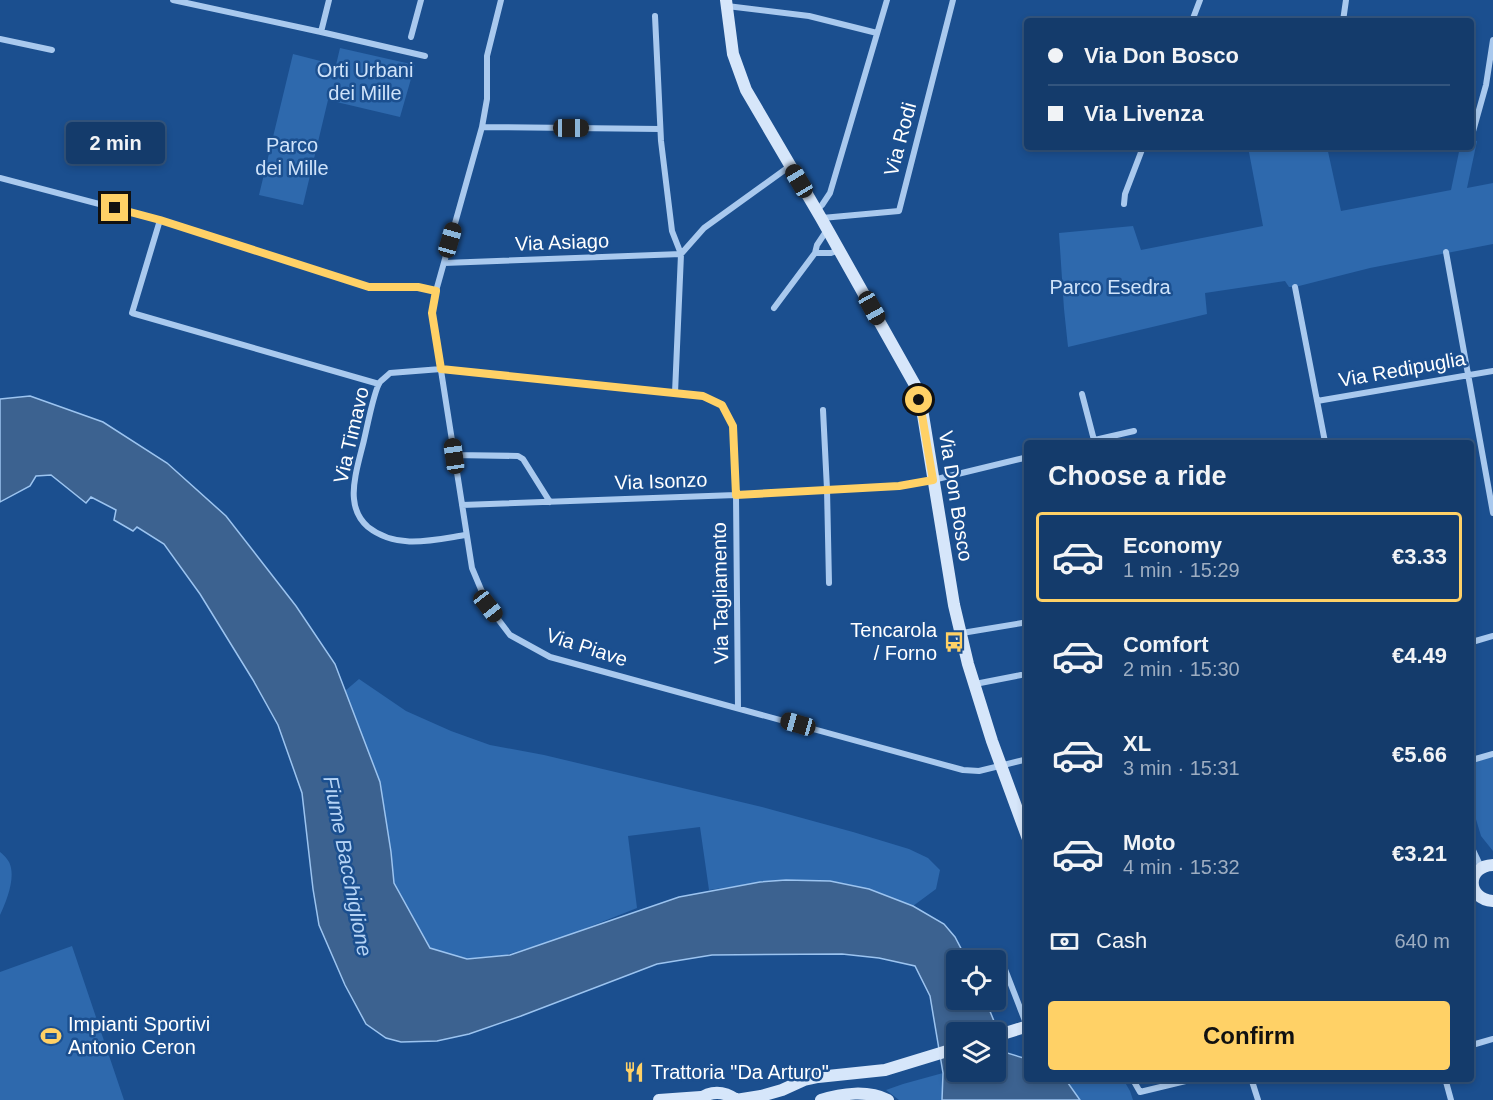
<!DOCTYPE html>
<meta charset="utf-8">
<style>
body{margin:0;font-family:Arial,sans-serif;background:#214673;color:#f1f3f6;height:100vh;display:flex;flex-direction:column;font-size:22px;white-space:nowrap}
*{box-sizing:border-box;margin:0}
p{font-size:20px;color:#9dadc1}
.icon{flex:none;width:33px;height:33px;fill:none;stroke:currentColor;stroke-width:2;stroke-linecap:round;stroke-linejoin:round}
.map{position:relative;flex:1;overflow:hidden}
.details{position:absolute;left:1024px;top:440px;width:450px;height:642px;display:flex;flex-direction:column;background:#143b6b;border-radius:6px;box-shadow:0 3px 9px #0003,0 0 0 2px #33557e}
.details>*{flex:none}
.guide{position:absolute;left:1024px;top:18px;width:450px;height:132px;border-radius:6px;box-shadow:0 3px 9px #0003,0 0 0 2px #33557e;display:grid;align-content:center;height:132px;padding:0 24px;background:#143b6b}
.tools{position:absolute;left:946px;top:950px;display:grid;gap:12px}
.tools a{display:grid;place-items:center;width:60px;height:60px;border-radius:6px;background:#143b6b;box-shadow:0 3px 9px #0003,0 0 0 2px #33557e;font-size:30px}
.end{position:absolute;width:27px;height:27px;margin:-14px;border:8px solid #ffd166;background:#111;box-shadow:0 0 0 3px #111}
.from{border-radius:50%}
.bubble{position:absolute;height:42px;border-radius:6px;background:#143b6b;box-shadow:0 3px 9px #0003,0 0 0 2px #33557e;font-size:20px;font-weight:700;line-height:42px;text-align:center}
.car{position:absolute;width:18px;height:36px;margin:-18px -9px;border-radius:8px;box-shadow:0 0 4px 2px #0007;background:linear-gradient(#222 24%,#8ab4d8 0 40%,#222 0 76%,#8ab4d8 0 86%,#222 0)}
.guide b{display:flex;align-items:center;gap:21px;height:57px;font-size:22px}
.guide b+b{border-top:2px solid #33557e}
.guide i{width:15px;height:15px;background:#f1f3f6}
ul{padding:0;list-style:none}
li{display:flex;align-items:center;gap:18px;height:90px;margin:0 12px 9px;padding:0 12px;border:3px solid transparent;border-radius:6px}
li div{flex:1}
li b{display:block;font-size:22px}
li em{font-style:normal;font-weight:700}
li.active{border-color:#ffd166}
li>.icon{width:54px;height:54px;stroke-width:1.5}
h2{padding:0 24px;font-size:27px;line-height:72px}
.pay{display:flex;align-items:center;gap:15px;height:66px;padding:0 24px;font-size:22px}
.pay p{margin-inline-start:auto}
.action{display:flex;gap:12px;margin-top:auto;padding:12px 24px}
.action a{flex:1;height:69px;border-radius:6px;background:#ffd166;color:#111;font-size:24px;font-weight:700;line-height:69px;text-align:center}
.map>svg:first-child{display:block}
.green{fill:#2e69ad}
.water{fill:#3c6290;stroke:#9cc4f0;stroke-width:1.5;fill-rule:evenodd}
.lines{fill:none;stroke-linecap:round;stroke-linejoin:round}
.street{stroke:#a9c9ee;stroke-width:6}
.secondary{stroke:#d6e6fa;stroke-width:12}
.route{stroke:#ffd166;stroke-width:8}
.labels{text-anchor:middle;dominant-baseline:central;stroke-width:5;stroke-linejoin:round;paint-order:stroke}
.park-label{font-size:20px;fill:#cfe3fa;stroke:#1b4f8f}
.street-label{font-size:20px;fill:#fff;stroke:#1b4f8f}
.poi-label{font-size:20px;fill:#fff;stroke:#1b4f8f;text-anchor:start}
.water-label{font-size:21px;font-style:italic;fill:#b5d3f5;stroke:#1b4f8f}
</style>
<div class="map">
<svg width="1493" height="1100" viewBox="0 0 1493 1100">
<rect width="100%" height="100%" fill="#1b4f8f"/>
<!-- green -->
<path class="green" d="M 340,48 L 415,65 L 400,117 L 328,100 L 303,205 L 259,195 L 293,54 L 336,65 Z
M 1477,141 L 1467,188 L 1493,183 L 1493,244 L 1370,268 L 1295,287 L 1289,287 L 1285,281 L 1205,293 L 1207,314 L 1068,347 L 1064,309 L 1059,233 L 1133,226 L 1141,250 L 1263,226 L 1248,147 L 1327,147 L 1341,211 L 1451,190 L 1460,147 L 1472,147 L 1472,142 Z
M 359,679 L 406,711 L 451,731 L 490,745 L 544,755 L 762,807 L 853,832 L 909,849 L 928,858 L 940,870 L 936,889 L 913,906 C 899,901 885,894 870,890 C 817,873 762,882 709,890 L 700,827 L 628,836 L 637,908 L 559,939 L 502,956 L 467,959 L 430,948 L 394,883 L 391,852 L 380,782 L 345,691 Z
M 1493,755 L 1493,851 L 1481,836 L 1472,806 L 1472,760 Z
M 0,852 C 5,856 10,861 11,868 C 14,882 6,902 0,915 Z
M 72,946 L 124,1100 L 0,1100 L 0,972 Z
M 943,1073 L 942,1100 L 899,1100 L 886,1090 L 903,1084 Z
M 1063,1079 L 1123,1079 L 1130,1091 L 1133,1100 L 1080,1100 L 1068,1083 Z"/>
<!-- water -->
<path class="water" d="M 30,396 L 103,422 L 167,463 L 226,516 L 296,606 L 335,664 L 380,782 L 391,852 L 394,883 L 430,948 L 467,959 L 510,955 L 679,897 L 760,882 L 786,880 L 830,881 L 869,889 L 913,906 L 944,924 L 955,937 L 967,960 L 957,960 L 957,999 L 985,999 L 1007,1053 L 1027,1059 L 1028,1078 L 1063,1079 L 1068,1083 L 1080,1100 L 942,1100 L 943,1073 L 930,996 L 915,966 L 879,958 L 842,954 L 712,955 L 657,964 L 521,1016 L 469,1034 L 437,1041 L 401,1042 L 386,1038 L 366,1024 L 345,985 L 319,925 L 313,889 L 302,793 L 278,725 L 253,680 L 200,594 L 164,544 L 137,527 L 133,531 L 114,520 L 116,510 L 91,497 L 86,503 L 51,475 L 36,476 L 30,486 L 0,502 L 0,399 ZM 957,1032 L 996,1032 L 996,1071 L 957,1071 Z"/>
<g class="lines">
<!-- street -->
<path class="street" d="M 173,0 L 321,32 L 329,0
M 501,0 L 487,56 L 487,99 L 482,127 L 436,291 L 432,313 L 472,568 L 488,606 L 510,635 L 550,657 L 963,770 L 979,771 L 1028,759
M 727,6 L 809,16 L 877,33
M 655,16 L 661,141 L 672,231 L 681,254 L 675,393
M 1192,21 L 1200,0
M 1343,21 L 1346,0
M 321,32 L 425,56
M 411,37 L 421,0
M 0,39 L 52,50
M 482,127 L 660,129
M 1472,135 L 1486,85 L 1493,40
M 0,178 L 160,220 L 369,287 L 418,287 L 436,291
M 1124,204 L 1125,194 L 1143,147
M 817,210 L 822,205 L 830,193 L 887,0
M 822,218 L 899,211 L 953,0
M 160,220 L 132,313 L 379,384
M 1446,252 L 1493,513
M 815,253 L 831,253 L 839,250
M 444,263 L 681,254 L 704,228 L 790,166
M 1295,287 L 1325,442
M 774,308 L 815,253 L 817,245 L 827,230
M 1082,394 L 1094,440
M 1317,401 L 1493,371
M 823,410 L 827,489 L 829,583
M 1086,442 L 1134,431
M 454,455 L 518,456 L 523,459 L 550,502
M 462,505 L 736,495 L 899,486 L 933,480 L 1028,457
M 466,535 C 433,540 397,550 368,527 C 360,520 355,510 354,499 C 352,482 360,457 364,440 C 367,428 374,390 380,382 C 383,379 387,376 390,373 L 441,369 L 703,396 L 722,405 L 733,426 L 736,495 L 738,708
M 962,633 L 1028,622
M 1472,642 L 1493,636
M 975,684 L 1021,675
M 1472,760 L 1493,754
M 1472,848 L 1481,867
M 1001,959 L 1027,1026
M 1472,1045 L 1493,1039
M 1132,1078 L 1140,1092 L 1198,1078
M 1251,1078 L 1258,1100
M 1445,1078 L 1451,1100"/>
<!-- secondary -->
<path class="secondary" d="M 726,0 L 733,54 L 746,90 L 821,218 L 915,385 L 923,415 L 954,605 L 968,664 L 992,741 L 1028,839
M 1493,865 C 1466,866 1466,899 1493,901
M 996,1036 L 1028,1026
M 659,1100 L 701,1097
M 698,1100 C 711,1090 724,1091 737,1100
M 736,1100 L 761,1096 L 782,1090 L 804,1080 L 818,1077 L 885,1070 L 957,1048
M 821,1100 C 842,1093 868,1090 888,1100"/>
</g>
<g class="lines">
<!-- route -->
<path class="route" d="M 115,208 L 160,220 L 369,287 L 418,287 L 436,291 L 432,313 L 441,369 L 703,396 L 722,405 L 733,426 L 736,495 L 899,486 L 933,480 L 922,415 L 919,400"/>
</g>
<!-- icons -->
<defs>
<g id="bus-bare" transform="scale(1.62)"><path d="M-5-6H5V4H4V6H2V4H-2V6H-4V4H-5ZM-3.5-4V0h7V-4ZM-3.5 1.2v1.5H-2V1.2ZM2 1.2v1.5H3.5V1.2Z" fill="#ffd166" stroke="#1b4f8f" stroke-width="2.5" paint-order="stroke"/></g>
<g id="stadium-bare" transform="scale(1.62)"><path d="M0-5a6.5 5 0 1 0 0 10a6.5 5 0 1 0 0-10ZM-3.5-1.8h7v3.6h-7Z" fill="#ffd166" stroke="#1b4f8f" stroke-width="2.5" paint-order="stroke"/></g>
<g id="restaurant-bare" transform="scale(1.62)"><path d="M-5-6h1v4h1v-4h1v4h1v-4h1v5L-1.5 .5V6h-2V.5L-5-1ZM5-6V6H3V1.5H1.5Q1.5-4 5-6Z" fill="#ffd166" stroke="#1b4f8f" stroke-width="2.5" paint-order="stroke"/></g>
</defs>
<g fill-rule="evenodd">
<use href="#bus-bare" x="954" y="642"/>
<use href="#stadium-bare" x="51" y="1036"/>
<use href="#restaurant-bare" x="634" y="1072"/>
</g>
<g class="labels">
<!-- park labels -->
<g class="park-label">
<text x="365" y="70">Orti Urbani<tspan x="365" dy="23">dei Mille</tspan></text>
<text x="292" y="145">Parco<tspan x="292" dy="23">dei Mille</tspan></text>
<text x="1110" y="287">Parco Esedra</text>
</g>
<!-- street labels -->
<g class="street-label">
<text transform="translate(900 139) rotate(-75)">Via Rodi</text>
<text transform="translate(562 242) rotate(-2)">Via Asiago</text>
<text transform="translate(1402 369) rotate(-10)">Via Redipuglia</text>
<text transform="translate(351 435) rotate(-77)">Via Timavo</text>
<text transform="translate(661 481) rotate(-2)">Via Isonzo</text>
<text transform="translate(956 496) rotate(81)">Via Don Bosco</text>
<text transform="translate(720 593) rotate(-91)">Via Tagliamento</text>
<text transform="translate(587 647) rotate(18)">Via Piave</text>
</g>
<!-- poi labels -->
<g class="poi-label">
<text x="937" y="630" text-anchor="end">Tencarola<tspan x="937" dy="23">/ Forno</tspan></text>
<text x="68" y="1024">Impianti Sportivi<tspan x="68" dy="23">Antonio Ceron</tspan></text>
<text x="651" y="1072">Trattoria "Da Arturo"</text>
</g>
<!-- water labels -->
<g class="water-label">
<text transform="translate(348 866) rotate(79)">Fiume Bacchiglione</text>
</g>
</g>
</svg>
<div class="tools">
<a><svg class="icon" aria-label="locate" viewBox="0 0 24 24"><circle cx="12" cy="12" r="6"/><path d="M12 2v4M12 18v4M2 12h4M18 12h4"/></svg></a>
<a><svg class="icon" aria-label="layers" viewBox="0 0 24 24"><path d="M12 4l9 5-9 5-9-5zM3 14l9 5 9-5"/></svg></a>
</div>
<i class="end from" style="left:919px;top:400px"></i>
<i class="end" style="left:115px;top:208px"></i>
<div class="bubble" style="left:66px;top:122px;width:99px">2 min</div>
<i class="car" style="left:571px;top:128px;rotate:90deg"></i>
<i class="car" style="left:799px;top:181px;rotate:329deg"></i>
<i class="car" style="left:450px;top:240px;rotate:16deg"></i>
<i class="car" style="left:872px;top:308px;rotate:151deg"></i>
<i class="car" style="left:454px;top:456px;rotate:352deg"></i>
<i class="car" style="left:488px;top:606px;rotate:142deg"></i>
<i class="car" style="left:798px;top:724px;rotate:286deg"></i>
<div class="guide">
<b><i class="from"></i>Via Don Bosco</b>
<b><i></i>Via Livenza</b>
</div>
<section class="details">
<h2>Choose a ride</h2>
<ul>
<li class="active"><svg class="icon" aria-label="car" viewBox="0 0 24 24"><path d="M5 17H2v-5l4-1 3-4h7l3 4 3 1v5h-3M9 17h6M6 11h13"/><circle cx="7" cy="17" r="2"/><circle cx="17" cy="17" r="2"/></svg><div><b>Economy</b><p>1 min · 15:29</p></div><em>€3.33</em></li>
<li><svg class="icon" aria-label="car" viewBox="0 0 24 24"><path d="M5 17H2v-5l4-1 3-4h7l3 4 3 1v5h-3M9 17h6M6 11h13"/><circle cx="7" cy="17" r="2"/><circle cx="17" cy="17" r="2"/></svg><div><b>Comfort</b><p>2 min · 15:30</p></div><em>€4.49</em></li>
<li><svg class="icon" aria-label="car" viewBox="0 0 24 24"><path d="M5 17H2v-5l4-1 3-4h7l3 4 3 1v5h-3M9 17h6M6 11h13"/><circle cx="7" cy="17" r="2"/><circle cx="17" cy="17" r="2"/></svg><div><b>XL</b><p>3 min · 15:31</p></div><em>€5.66</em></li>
<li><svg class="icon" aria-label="car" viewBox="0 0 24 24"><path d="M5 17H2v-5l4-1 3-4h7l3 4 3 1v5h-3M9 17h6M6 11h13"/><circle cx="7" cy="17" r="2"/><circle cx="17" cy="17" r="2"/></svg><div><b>Moto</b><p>4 min · 15:32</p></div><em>€3.21</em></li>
</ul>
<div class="pay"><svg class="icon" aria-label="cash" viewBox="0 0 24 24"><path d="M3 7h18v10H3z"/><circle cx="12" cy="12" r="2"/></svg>Cash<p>640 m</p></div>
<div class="action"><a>Confirm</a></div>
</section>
</div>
